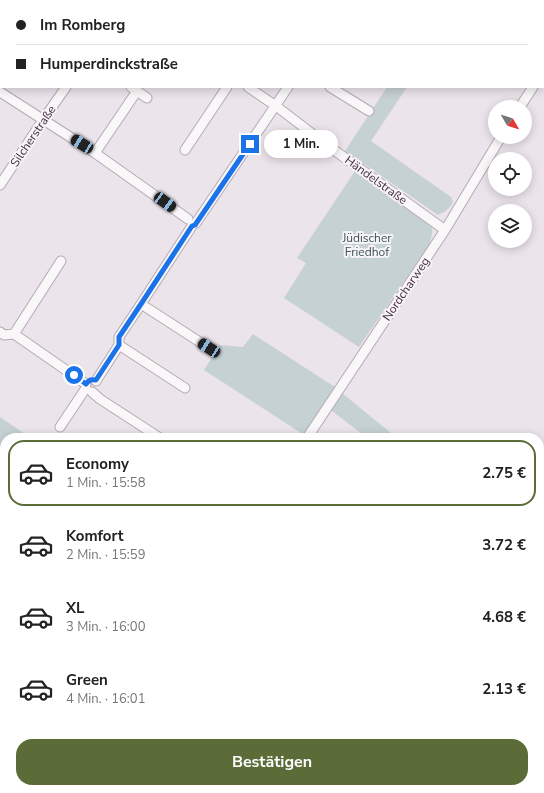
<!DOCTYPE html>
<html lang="de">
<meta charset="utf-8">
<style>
body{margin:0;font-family:"Nunito Sans",sans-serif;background:#f6f6f6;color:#222;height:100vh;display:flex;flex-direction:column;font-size:15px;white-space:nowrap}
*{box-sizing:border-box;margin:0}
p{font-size:13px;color:#767676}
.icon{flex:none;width:22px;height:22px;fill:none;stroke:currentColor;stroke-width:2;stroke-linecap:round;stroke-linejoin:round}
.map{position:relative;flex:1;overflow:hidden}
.panel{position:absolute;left:0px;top:433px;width:544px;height:360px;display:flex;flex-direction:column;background:#fff;border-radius:16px 16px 0 0;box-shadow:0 2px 10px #0003}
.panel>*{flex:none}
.top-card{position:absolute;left:0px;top:0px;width:544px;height:88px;box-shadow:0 2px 10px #0003;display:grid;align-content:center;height:88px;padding:0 16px;background:#fff}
.needle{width:26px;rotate:129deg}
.buttons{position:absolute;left:488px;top:100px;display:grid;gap:8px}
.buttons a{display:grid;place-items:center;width:44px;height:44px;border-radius:50%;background:#fff;box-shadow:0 2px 10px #0003;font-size:20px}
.end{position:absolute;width:18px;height:18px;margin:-9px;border:5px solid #1a73e8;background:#fff;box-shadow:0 0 0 2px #fff}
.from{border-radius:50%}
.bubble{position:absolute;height:28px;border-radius:14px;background:#fff;box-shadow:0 2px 10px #0003;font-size:13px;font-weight:700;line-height:28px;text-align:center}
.car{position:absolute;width:12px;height:24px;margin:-12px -6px;border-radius:5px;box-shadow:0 0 3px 1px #0007;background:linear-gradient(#222 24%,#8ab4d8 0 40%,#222 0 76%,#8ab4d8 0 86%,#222 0)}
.top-card b{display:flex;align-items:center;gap:14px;height:38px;font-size:15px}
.top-card b+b{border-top:1px solid #e0e0e0}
.top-card i{width:10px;height:10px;background:#222}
ul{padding:7px 0 0;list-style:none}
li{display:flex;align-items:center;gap:12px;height:66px;margin:0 8px 6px;padding:0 8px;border:2px solid transparent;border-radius:16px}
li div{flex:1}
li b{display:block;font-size:15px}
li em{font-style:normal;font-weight:700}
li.on{border-color:#5b6c38}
li>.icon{width:36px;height:36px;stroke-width:1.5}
.cta{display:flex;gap:8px;margin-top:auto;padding:8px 16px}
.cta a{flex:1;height:46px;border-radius:16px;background:#5b6c38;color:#fff;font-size:16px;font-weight:700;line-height:46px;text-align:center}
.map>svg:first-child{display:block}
.green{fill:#c6d1d4}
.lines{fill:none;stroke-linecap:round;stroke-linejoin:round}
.minor-casing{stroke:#b5a9b4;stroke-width:11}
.minor{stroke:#faf7f9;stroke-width:9}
.route{stroke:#1a73e8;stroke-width:5}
.labels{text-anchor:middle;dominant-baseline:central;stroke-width:4;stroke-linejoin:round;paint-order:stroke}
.street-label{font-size:12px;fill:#432d40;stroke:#f8f4f8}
.park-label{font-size:12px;fill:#3b545d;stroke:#f8f4f8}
</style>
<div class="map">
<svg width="544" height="793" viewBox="0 0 544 793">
<rect width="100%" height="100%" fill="#ebe4eb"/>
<!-- green -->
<path class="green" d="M 353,0 L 544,0 L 544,63 L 543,65 L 543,1 L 355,1 Z
M 387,87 L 407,87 L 371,141 L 451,197 L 453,202 C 450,209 444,212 438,215 L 345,151 Z
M 355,171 L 432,227 C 433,234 431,238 429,245 L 359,347 L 284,298 L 306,263 L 297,258 Z
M 253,334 L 335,387 L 304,435 L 204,370 L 220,345 L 243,347 Z
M 342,393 L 397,438 L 367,438 L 331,410 Z
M 0,417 L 31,438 L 5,438 L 5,788 L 57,788 L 53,793 L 0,793 Z
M 539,553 L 544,557 L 544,579 L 539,575 Z
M 539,726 L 544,730 L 544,793 L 97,793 L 91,788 L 539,788 Z"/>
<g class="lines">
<!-- minor casing -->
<g class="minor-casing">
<path id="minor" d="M 117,0 L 119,1
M 202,0 L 202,1
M 222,1 L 222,0
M 276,1 L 277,0
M 343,1 L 343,0
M 543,71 L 544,70
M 131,87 L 137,91 L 95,153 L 188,219
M 248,87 L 276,106 L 327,145 L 445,230
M 330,87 L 369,111
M 137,91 L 147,98
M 0,92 L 95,153
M 520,107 L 533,87
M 185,150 L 227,87
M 0,185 L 43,120 L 66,87
M 196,223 L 288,87
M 141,304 L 209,348
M 0,332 L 4,335 L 14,334 L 86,384
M 14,334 L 61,261
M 119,345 L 185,388
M 96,381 L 119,345 L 119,337 L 141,304 L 192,226
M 92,392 L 100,399 L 160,438
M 60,427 L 86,388
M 307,438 L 445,230 L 501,137
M 72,793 L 77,788"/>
</g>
<!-- minor -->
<use href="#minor" class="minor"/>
</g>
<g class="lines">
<!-- route -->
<path class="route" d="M 74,375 L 86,384 C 89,380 91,379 96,380 L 119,345 L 119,337 L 141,304 L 192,226 L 195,225 L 250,144"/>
</g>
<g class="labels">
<!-- street labels -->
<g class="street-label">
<text transform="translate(33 136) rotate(-56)">Silcherstraße</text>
<text transform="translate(376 180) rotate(36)">Händelstraße</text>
<text transform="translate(406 289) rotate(-56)">Nordcharweg</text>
</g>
<!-- park labels -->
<g class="park-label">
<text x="367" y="238">Jüdischer<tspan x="367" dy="14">Friedhof</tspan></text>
</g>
</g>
</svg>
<div class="buttons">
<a><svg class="needle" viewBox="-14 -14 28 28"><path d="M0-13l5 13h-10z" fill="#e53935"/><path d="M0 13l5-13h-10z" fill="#767676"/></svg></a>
<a><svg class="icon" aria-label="locate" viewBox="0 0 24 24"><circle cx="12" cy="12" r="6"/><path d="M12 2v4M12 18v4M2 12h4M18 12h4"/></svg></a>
<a><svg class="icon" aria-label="layers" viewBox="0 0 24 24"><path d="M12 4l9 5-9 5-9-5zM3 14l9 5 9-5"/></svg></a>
</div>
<i class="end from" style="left:74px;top:375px"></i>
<i class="end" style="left:250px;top:144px"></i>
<div class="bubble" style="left:264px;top:130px;width:74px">1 Min.</div>
<i class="car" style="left:82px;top:144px;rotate:302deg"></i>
<i class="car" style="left:165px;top:202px;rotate:126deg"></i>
<i class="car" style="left:209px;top:348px;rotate:303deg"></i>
<div class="top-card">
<b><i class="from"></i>Im Romberg</b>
<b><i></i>Humperdinckstraße</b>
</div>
<section class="panel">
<ul>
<li class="on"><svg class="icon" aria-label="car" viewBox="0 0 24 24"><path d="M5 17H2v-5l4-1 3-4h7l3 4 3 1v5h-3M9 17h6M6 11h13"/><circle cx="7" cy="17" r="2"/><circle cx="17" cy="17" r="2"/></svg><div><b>Economy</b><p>1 Min. · 15:58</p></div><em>2.75 €</em></li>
<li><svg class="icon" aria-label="car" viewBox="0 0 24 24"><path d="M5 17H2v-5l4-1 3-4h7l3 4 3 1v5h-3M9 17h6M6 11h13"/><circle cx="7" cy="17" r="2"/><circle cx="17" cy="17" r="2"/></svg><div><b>Komfort</b><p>2 Min. · 15:59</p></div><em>3.72 €</em></li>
<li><svg class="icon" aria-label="car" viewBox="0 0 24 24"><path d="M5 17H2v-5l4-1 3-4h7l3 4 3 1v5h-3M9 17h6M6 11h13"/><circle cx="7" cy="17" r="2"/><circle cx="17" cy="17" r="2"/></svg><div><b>XL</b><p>3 Min. · 16:00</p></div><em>4.68 €</em></li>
<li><svg class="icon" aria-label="car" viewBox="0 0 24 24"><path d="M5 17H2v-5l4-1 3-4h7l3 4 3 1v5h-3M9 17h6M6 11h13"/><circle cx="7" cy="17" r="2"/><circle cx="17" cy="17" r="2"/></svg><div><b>Green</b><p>4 Min. · 16:01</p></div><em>2.13 €</em></li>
</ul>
<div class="cta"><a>Bestätigen</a></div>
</section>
</div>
